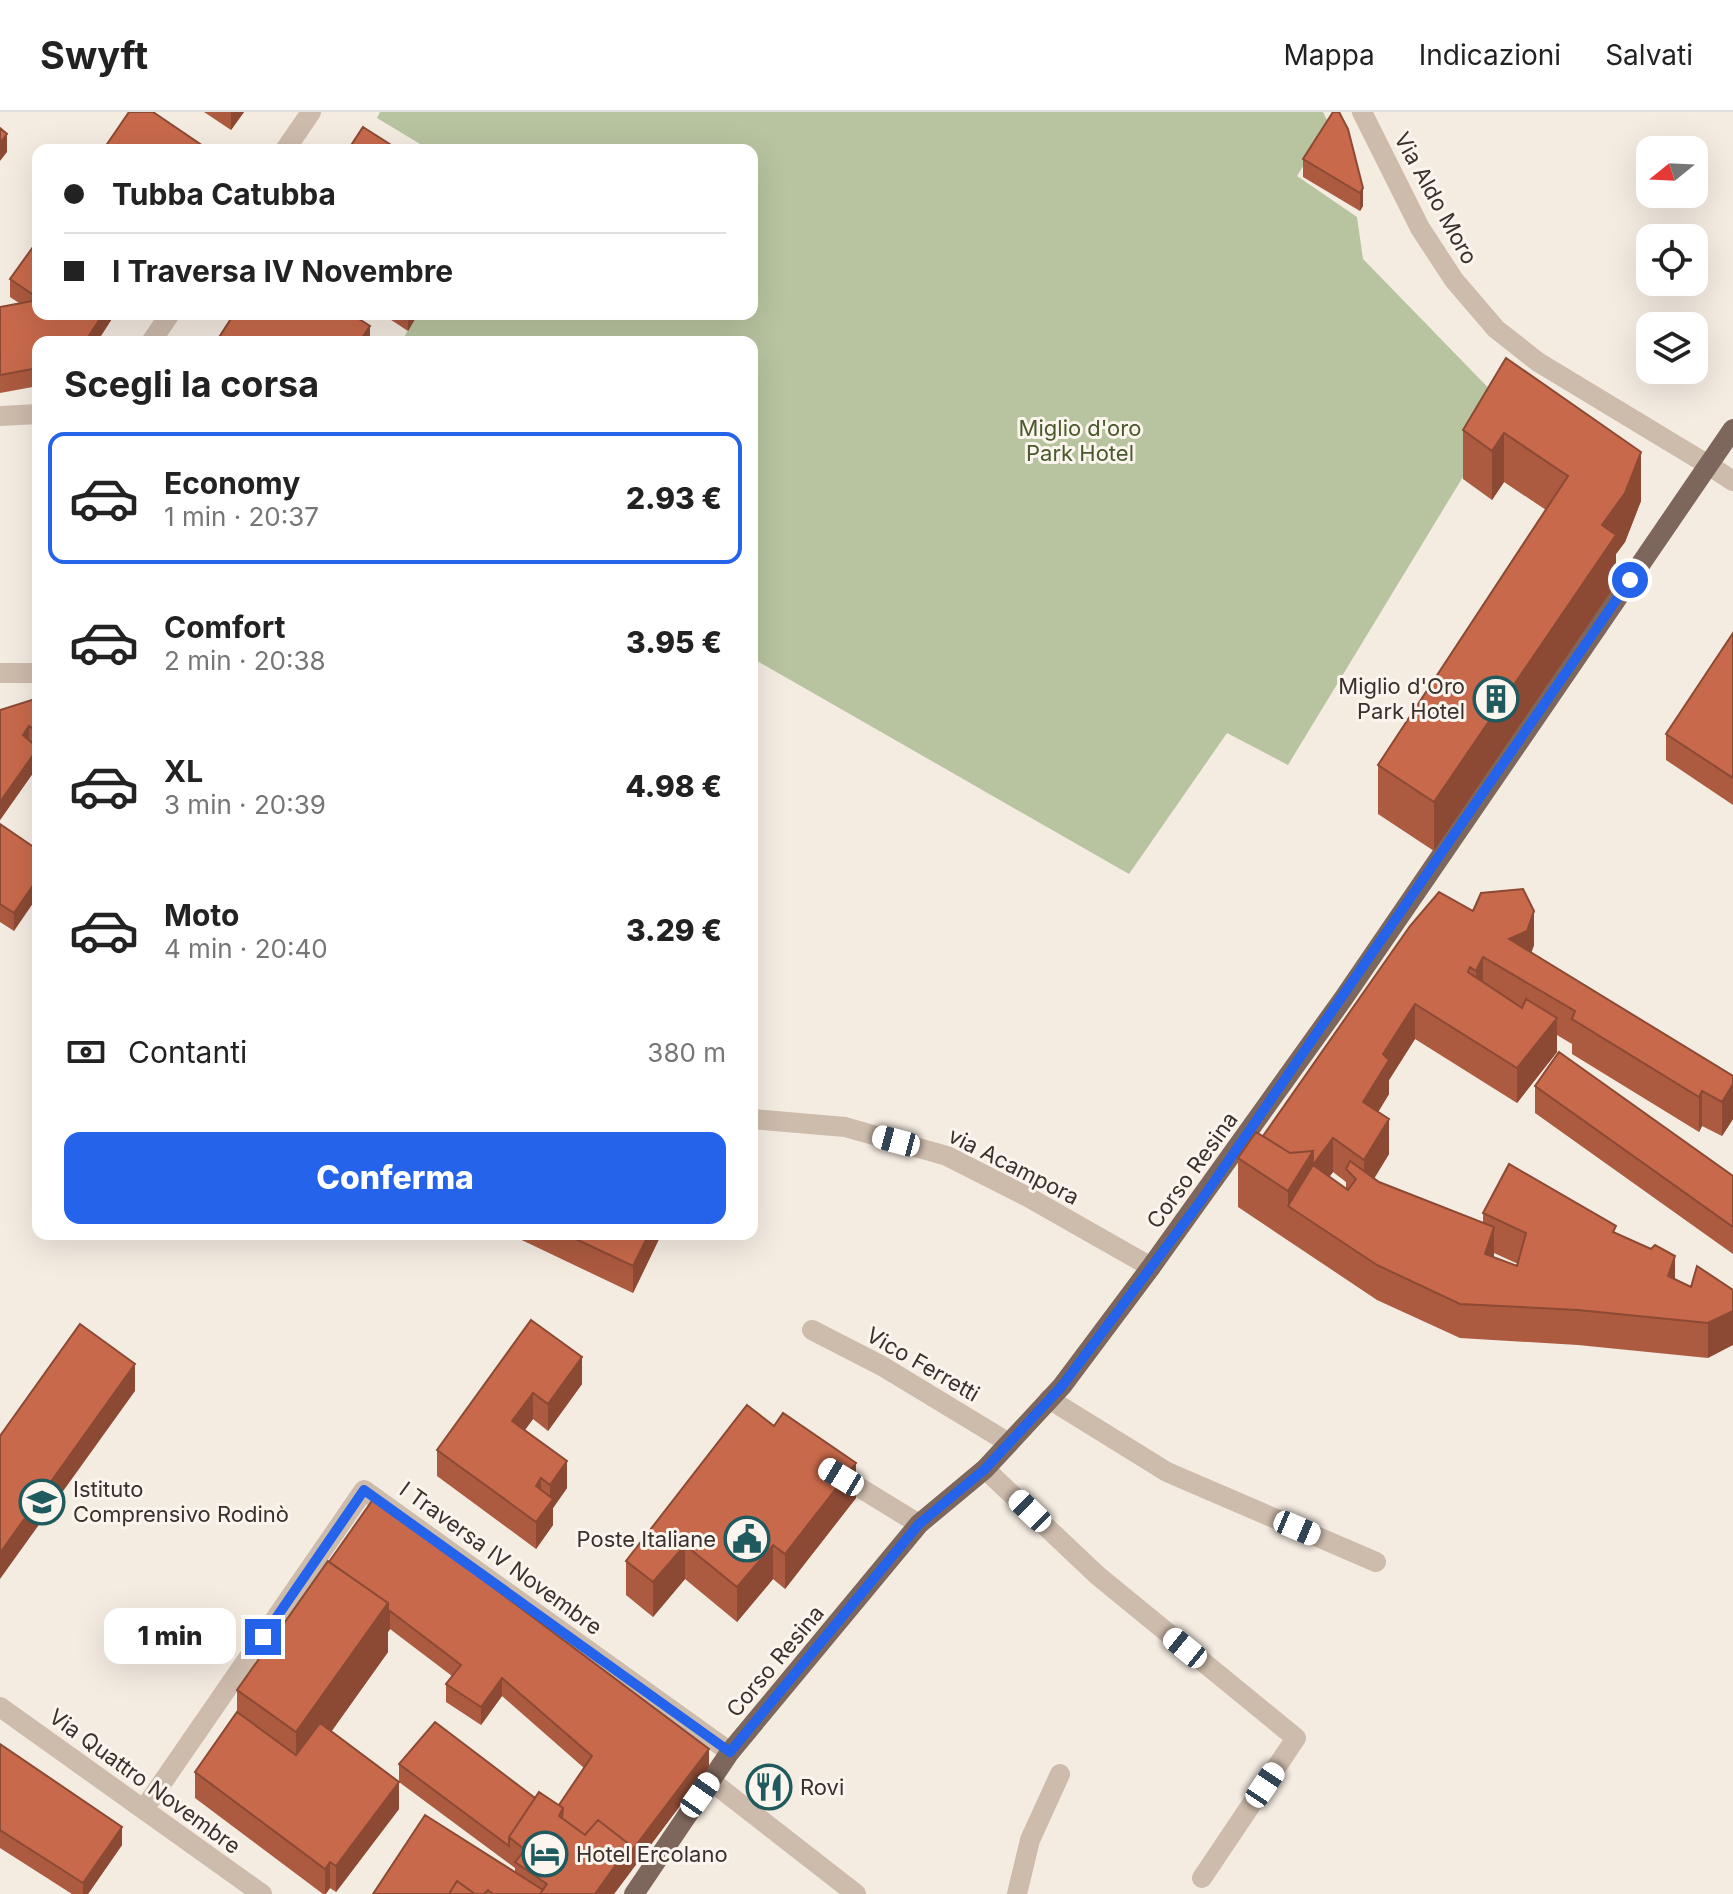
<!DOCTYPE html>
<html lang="it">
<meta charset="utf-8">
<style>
body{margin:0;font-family:Inter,sans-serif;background:#f6f6f6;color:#222;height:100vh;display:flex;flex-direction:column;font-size:30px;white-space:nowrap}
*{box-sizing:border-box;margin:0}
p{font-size:26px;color:#767676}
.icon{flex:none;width:44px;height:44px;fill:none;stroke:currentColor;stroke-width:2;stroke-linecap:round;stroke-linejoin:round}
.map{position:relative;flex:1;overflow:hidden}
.drawer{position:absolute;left:32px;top:224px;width:726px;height:904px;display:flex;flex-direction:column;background:#fff;border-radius:16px;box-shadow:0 8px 32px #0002}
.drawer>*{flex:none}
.banner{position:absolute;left:32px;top:32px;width:726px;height:176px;border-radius:16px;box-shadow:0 8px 32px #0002;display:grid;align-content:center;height:176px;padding:0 32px;background:#fff}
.needle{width:52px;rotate:252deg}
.fabs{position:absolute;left:1636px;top:24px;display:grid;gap:16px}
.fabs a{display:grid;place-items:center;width:72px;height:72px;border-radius:16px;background:#fff;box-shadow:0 8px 32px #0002;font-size:40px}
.end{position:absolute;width:36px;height:36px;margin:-18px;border:10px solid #2563eb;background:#fff;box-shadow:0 0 0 4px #fff}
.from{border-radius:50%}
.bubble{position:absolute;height:56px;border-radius:16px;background:#fff;box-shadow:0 8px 32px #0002;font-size:26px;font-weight:800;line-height:56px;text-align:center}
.car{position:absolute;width:24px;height:48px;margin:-24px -12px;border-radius:10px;box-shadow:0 0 6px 2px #0007;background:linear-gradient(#fff 24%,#345 0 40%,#fff 0 76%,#345 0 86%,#fff 0)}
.banner b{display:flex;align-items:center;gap:28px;height:76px;font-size:30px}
.banner b+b{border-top:2px solid #e0e0e0}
.banner i{width:20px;height:20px;background:#222}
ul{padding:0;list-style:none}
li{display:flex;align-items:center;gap:24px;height:132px;margin:0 16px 12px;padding:0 16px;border:4px solid transparent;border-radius:16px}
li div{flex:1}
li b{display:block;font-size:30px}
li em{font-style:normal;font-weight:800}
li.on{border-color:#2563eb}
li>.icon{width:72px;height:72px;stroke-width:1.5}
h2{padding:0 32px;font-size:36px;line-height:96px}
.pay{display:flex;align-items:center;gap:20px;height:88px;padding:0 32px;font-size:30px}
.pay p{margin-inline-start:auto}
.button{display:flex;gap:16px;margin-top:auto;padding:16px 32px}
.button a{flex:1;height:92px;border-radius:16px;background:#2563eb;color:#fff;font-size:32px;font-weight:800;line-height:92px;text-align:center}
header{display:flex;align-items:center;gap:48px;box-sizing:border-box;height:112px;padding:0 40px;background:#fff;border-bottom:2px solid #e0e0e0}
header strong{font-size:38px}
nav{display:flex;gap:44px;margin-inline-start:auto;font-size:28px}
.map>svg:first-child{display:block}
.green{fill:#b8c4a0}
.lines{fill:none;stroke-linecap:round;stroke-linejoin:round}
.minor{stroke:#cdbbac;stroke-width:20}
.tertiary{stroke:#cdbbac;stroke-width:20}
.primary{stroke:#7d675c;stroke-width:20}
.wall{fill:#ac5a40;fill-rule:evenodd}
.shaded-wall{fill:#8c4a34}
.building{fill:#c8694b;stroke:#8c4a34;stroke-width:2}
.route{stroke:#2563eb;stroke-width:10}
.labels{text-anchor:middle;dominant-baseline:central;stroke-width:6;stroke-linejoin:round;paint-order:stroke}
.street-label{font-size:22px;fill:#3b302b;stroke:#fbf5ee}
.park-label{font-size:22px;fill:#4a5a2e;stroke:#fbf5ee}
.poi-label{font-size:22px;fill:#3b302b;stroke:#fbf5ee;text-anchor:start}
</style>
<header>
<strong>Swyft</strong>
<nav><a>Mappa</a><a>Indicazioni</a><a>Salvati</a></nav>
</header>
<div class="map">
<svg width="1733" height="1782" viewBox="0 0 1733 1782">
<rect width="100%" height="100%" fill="#f4ebe1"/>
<!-- green -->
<path class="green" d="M 380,0 L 1323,0 L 1329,12 L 1297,64 L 1357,105 L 1363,147 L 1506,294 L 1288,653 L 1227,621 L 1129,762 L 752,546 L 752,230 L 401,230 L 418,202 L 752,202 L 752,38 L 430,38 L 377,6 Z"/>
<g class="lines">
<!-- minor -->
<path class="minor" d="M 1362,0 L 1420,116 L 1454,168 L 1496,217 L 1538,250 L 1710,354
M 285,38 L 311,0
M 151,230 L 170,202
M 0,304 L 38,302
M 0,561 L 38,561
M 752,1007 L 845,1015 L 947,1044 L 1028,1085 L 1151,1155
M 812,1218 L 882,1254 L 1009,1331
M 1049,1287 L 1167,1360 L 1376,1450
M 985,1357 L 1097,1463 L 1296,1626 L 1202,1766
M 834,1360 L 919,1412
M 711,1669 L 856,1782
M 1017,1782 L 1030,1728 L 1060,1662"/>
<!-- tertiary -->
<path class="tertiary" d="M 1710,354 L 1733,369
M 0,1595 L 262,1782
M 144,1697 L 364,1378 L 730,1640"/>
<!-- primary -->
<path class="primary" d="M 634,1782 L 730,1640 L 919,1412 L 985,1357 L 1062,1274 L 1151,1155 L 1343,887 L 1733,317"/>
</g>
<!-- wall -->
<path class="wall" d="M 204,0 L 244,0 L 231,18 Z
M 1303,47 L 1363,76 L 1363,94 L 1360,99 L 1303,65 Z
M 38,128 L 38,202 L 115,202 L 97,230 L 38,230 L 38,274 L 0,281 L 0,195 L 19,191 L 10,185 L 10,167 Z
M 382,202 L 418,202 L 408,219 Z
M 1506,246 L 1641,389 L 1625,430 L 1616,442 L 1616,472 L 1434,739 L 1378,702 L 1378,653 L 1546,398 L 1504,370 L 1492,388 L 1463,367 L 1463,318 Z
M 1733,521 L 1733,693 L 1666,648 L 1666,622 Z
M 38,586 L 38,654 L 0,708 L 0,598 Z
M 0,712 L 38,738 L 14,819 L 0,810 Z
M 1410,814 L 1534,833 L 1531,840 L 1733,964 L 1733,1007 L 1722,1024 L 1702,1014 L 1699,1020 L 1572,942 L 1572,932 L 1557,923 L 1557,940 L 1517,991 L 1415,927 L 1389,968 L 1389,982 L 1378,1000 L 1389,1042 L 1374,1067 L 1379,1070 L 1483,1111 L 1483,1101 L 1616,1121 L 1675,1168 L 1691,1175 L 1733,1178 L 1708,1246 L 1578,1233 L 1460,1226 L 1377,1188 L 1238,1095 L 1238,1046 L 1263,1024 ZM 1333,1060 L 1346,1070 L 1346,1077 L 1329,1065 ZM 1494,1141 L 1518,1152 L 1517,1154 L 1494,1145 Z
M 1535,974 L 1733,1064 L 1733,1142 L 1535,1001 Z
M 509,1122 L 660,1122 L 660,1125 L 633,1181 Z
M 531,1208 L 582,1272 L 548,1319 L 533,1307 L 525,1318 L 567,1376 L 553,1396 L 553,1413 L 536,1437 L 437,1364 L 437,1338 Z
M 856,1386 L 785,1477 L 773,1467 L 737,1510 L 685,1467 L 653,1505 L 626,1483 L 626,1449 Z
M 328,1449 L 709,1655 L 614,1782 L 373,1782 L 515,1760 L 515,1756 L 399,1670 L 399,1652 L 535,1686 L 559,1693 L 584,1656 L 502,1584 L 481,1613 L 446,1590 L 446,1572 L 452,1564 L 390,1517 L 388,1520 L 388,1540 L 331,1620 L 399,1697 L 336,1780 L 330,1776 L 326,1782 L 323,1782 L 195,1686 L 195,1660 L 237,1600 L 237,1578 Z
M 0,1632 L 122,1733 L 88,1782 L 72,1782 L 0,1736 Z"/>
<!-- shaded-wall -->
<path class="shaded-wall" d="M 231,0 L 244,0 L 231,18 Z
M 7,22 L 7,40 L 0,49 L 0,31 Z
M 1363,76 L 1363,94 L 1360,99 L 1360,81 Z
M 103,202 L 115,202 L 97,230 L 85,230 Z
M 408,202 L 418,202 L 408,219 Z
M 370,214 L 370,230 L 359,230 Z
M 1504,321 L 1504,370 L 1492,388 L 1492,339 Z
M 1641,340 L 1641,389 L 1625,430 L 1616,442 L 1616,472 L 1434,739 L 1434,690 L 1602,413 Z
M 29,614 L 29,632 L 23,623 Z
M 38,636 L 38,654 L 0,708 L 0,690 Z
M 38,766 L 38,784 L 14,819 L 14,801 Z
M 1534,799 L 1534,833 L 1527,854 L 1509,862 L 1509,827 Z
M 1483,845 L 1483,879 L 1476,893 L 1476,859 Z
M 1415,892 L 1415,927 L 1389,968 L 1389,982 L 1363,1025 L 1363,990 L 1383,942 Z
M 1557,906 L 1557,940 L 1517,991 L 1517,956 Z
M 1733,972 L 1733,1007 L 1722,1024 L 1722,990 Z
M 1702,979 L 1702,1014 L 1699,1020 L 1699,985 Z
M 1389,1007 L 1389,1042 L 1364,1082 L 1364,1048 Z
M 1333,1026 L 1333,1060 L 1313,1088 L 1288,1094 L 1288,1079 L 1313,1039 Z
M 1494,1115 L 1494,1150 L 1485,1142 Z
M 649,1122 L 660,1122 L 660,1125 L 633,1181 L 633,1154 Z
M 1675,1144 L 1675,1179 L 1668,1164 Z
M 1733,1199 L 1733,1233 L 1708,1246 L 1708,1211 Z
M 582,1245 L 582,1272 L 548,1319 L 548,1292 Z
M 135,1252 L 135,1279 L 0,1467 L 0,1441 Z
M 533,1281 L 533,1307 L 512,1335 L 512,1309 Z
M 567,1349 L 567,1376 L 553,1396 L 553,1413 L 536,1437 L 536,1410 L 550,1390 L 550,1373 Z
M 856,1351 L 856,1386 L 785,1477 L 785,1442 Z
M 541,1366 L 541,1392 L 536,1374 Z
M 685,1433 L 685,1467 L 653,1505 L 653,1470 Z
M 773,1433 L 773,1467 L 737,1510 L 737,1475 Z
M 388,1491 L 390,1499 L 390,1517 L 388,1520 L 388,1540 L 296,1669 L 296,1620 Z
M 502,1566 L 502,1584 L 481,1613 L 481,1595 Z
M 709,1637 L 709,1655 L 614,1782 L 595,1782 L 630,1733 Z
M 399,1670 L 399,1697 L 336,1780 L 336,1754 Z
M 122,1715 L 122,1733 L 88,1782 L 83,1782 L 83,1771 Z
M 330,1750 L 330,1776 L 325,1782 L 325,1757 Z"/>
<!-- building -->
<path class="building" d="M 129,0 L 153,0 L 209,38 L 103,38 Z
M 1333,0 L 1339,0 L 1348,17 L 1363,76 L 1360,81 L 1303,47 Z
M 363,15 L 399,38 L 348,38 Z
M 0,16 L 7,22 L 0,31 Z
M 38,128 L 38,186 L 10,167 Z
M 38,188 L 38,202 L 103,202 L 85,230 L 38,230 L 38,256 L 0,263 L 0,195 Z
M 234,202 L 351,202 L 370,214 L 359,230 L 216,230 Z
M 1506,246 L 1641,340 L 1625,381 L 1602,413 L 1616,423 L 1434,690 L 1378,653 L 1568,364 L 1504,321 L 1492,339 L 1463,318 Z
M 1733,521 L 1733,666 L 1666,622 Z
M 38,586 L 38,620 L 29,614 L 23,623 L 38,636 L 0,690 L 0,598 Z
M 0,712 L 38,738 L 38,766 L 14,801 L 0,792 Z
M 1523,777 L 1534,799 L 1527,819 L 1509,827 L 1733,964 L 1733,972 L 1722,990 L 1702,979 L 1699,985 L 1572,907 L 1575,899 L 1483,845 L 1476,859 L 1470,855 L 1468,860 L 1522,896 L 1526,887 L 1557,906 L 1517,956 L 1415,892 L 1383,942 L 1389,948 L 1363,990 L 1389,1007 L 1364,1048 L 1333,1026 L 1313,1053 L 1313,1039 L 1290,1041 L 1263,1024 L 1410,814 L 1439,780 L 1473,799 L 1481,781 Z
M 1559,940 L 1733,1064 L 1733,1115 L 1535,974 Z
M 1256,1020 L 1290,1041 L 1313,1039 L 1288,1079 L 1238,1046 Z
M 1350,1049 L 1379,1070 L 1494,1115 L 1485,1142 L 1517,1154 L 1526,1121 L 1483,1101 L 1509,1052 L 1616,1114 L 1613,1120 L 1651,1137 L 1655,1133 L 1675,1144 L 1668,1164 L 1691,1175 L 1697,1154 L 1733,1178 L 1733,1199 L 1708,1211 L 1578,1198 L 1460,1192 L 1377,1153 L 1288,1094 L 1313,1053 L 1348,1078 L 1356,1067 L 1346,1057 Z
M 565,1122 L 649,1122 L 633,1154 Z
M 531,1208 L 582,1245 L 548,1292 L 533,1281 L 512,1309 L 567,1349 L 550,1373 L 541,1366 L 536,1374 L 553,1387 L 536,1410 L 437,1338 Z
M 80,1212 L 135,1252 L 0,1441 L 0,1324 Z
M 747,1293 L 774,1314 L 783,1301 L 856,1351 L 785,1442 L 773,1433 L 737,1475 L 685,1433 L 653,1470 L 626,1449 Z
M 374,1386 L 709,1637 L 630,1741 L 630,1733 L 598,1708 L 585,1723 L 562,1706 L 563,1696 L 559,1693 L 592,1644 L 502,1566 L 481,1595 L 446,1572 L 461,1553 L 390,1499 L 388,1502 L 388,1491 L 329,1450 Z
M 328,1449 L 388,1491 L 296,1620 L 237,1578 Z
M 237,1600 L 296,1643 L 320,1611 L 399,1670 L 336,1754 L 330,1750 L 325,1757 L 195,1660 Z
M 435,1610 L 535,1686 L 509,1725 L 509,1734 L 399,1652 Z
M 0,1632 L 122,1715 L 83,1771 L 0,1718 Z
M 539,1680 L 563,1696 L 559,1704 L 585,1723 L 598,1708 L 630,1733 L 595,1782 L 540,1782 L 547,1772 L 515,1750 L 525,1738 L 509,1725 Z
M 425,1703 L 543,1778 L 540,1782 L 493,1782 L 488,1778 L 484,1782 L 475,1782 L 457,1769 L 449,1782 L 373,1782 Z
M 457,1769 L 475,1782 L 449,1782 Z"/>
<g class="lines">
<!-- route -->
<path class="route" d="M 263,1525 L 364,1378 L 730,1640 L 919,1412 L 985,1357 L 1062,1274 L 1200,1090 L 1630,468"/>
</g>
<!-- icons -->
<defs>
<g id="building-ring" transform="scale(2.3)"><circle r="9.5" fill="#fbf5ee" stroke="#1f5a5e" stroke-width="1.5"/><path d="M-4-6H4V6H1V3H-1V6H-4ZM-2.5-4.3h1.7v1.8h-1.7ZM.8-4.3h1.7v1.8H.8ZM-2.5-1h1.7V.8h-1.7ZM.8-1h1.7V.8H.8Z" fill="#1f5a5e"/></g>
<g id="school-ring" transform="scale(2.3)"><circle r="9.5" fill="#fbf5ee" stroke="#1f5a5e" stroke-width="1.5"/><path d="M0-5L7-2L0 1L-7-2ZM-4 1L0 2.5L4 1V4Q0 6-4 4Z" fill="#1f5a5e"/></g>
<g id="civic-ring" transform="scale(2.3)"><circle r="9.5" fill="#fbf5ee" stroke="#1f5a5e" stroke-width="1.5"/><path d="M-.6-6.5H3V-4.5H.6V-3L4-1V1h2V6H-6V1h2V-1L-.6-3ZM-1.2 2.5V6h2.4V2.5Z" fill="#1f5a5e"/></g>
<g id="restaurant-ring" transform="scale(2.3)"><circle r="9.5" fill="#fbf5ee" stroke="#1f5a5e" stroke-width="1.5"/><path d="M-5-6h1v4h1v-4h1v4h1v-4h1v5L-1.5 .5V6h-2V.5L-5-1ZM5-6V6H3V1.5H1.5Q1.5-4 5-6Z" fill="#1f5a5e"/></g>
<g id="hotel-ring" transform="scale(2.3)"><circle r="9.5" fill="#fbf5ee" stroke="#1f5a5e" stroke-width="1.5"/><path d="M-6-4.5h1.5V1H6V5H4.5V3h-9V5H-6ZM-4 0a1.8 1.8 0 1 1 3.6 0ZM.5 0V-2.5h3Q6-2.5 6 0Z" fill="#1f5a5e"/></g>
</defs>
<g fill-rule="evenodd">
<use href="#building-ring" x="1496" y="587"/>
<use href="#school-ring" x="42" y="1390"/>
<use href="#civic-ring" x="747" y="1427"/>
<use href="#restaurant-ring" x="769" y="1675"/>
<use href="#hotel-ring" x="545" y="1742"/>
</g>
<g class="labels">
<!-- street labels -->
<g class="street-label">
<text transform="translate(1436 86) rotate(61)">Via Aldo Moro</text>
<text transform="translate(1014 1054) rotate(27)">via Acampora</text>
<text transform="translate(1192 1058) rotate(-54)">Corso Resina</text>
<text transform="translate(923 1252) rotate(30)">Vico Ferretti</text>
<text transform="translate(501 1446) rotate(36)">I Traversa IV Novembre</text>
<text transform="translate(775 1549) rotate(-50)">Corso Resina</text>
<text transform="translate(145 1669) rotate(36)">Via Quattro Novembre</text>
</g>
<!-- park labels -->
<g class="park-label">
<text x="1080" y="316">Miglio d'oro<tspan x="1080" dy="25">Park Hotel</tspan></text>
</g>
<!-- poi labels -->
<g class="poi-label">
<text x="1465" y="574" text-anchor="end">Miglio d'Oro<tspan x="1465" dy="25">Park Hotel</tspan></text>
<text x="73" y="1377">Istituto<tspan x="73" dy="25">Comprensivo Rodinò</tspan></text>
<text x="716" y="1427" text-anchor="end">Poste Italiane</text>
<text x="800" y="1675">Rovi</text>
<text x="576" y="1742">Hotel Ercolano</text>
</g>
</g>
</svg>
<div class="fabs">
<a><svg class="needle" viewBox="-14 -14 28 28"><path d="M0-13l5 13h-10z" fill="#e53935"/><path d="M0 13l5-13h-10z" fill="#767676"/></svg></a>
<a><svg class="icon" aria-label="locate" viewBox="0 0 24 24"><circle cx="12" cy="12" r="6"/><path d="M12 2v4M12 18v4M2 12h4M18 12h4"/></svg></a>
<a><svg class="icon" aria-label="layers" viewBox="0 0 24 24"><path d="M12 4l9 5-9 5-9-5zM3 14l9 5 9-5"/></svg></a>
</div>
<i class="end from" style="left:1630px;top:468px"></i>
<i class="end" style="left:263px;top:1525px"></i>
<div class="bubble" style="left:104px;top:1496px;width:132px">1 min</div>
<i class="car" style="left:896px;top:1029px;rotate:285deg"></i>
<i class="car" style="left:841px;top:1365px;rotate:301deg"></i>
<i class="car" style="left:1030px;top:1399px;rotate:314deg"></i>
<i class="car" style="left:1297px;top:1416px;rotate:113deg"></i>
<i class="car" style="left:1185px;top:1536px;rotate:309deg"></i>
<i class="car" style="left:1265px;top:1673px;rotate:34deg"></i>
<i class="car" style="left:700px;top:1683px;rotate:35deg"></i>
<div class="banner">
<b><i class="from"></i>Tubba Catubba</b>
<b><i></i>I Traversa IV Novembre</b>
</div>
<section class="drawer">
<h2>Scegli la corsa</h2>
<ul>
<li class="on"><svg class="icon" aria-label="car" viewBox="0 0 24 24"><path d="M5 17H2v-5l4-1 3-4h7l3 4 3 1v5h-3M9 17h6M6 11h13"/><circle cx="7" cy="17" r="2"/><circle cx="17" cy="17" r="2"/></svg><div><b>Economy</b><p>1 min · 20:37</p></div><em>2.93 €</em></li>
<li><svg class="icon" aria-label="car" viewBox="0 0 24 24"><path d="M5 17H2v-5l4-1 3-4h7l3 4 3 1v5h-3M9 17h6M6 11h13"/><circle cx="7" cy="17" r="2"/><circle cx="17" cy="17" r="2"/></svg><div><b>Comfort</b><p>2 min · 20:38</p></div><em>3.95 €</em></li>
<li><svg class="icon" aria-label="car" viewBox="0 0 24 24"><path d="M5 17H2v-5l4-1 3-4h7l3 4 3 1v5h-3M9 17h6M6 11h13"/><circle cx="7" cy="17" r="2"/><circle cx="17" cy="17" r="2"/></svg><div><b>XL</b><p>3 min · 20:39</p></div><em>4.98 €</em></li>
<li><svg class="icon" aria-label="car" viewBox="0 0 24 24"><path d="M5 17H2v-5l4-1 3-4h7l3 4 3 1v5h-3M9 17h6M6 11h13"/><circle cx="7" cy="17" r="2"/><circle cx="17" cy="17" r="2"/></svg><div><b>Moto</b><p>4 min · 20:40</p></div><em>3.29 €</em></li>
</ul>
<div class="pay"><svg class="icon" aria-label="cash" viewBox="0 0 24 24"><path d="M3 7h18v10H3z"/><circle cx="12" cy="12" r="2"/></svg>Contanti<p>380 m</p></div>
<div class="button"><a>Conferma</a></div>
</section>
</div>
